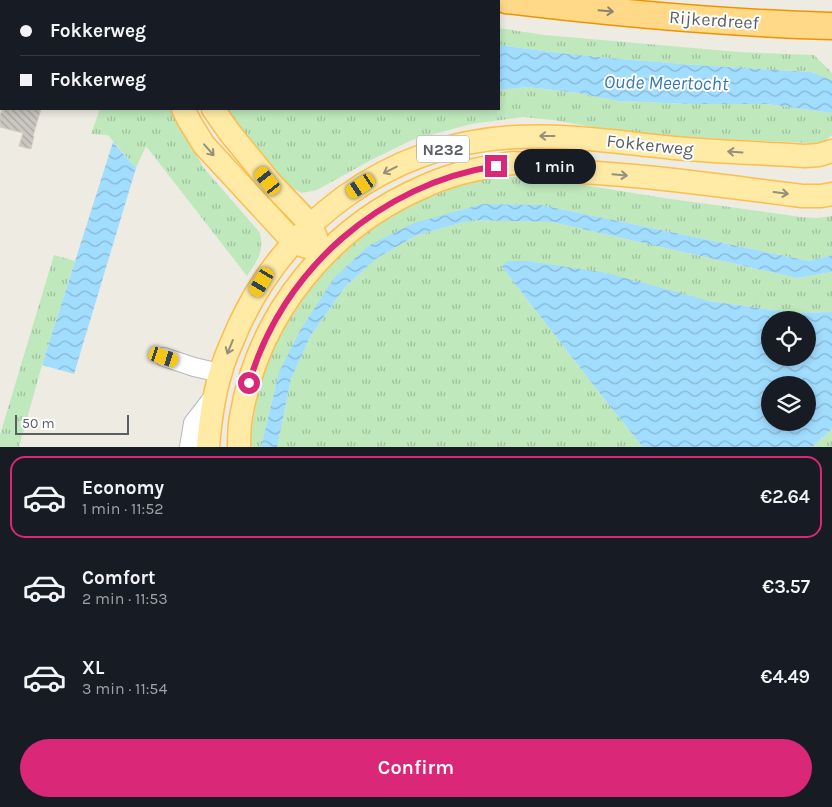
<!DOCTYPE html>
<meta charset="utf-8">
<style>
body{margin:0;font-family:Karla,sans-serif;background:#242831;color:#f1f3f6;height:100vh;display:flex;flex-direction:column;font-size:19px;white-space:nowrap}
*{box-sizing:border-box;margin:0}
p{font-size:16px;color:#9ea1a6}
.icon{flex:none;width:28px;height:28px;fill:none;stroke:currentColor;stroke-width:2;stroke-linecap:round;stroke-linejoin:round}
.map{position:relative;height:447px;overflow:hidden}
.panel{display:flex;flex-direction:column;background:#171b24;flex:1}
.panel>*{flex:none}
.top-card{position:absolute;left:0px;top:0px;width:500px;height:110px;box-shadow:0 2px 8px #0003;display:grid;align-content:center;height:110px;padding:0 20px;background:#171b24}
.tools{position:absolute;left:761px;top:311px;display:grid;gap:10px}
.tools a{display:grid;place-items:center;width:55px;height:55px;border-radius:50%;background:#171b24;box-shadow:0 2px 8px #0003;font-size:25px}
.scale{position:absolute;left:15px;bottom:12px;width:114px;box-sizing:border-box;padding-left:5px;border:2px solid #5a5f64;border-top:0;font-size:14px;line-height:18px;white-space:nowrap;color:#5a5f64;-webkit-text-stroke:4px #fff;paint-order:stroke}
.end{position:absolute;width:22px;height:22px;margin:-11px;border:6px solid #db2777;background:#fff;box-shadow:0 0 0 2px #fff}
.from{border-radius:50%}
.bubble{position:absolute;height:35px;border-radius:18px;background:#171b24;box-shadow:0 2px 8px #0003;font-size:16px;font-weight:600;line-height:35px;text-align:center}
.car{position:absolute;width:15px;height:30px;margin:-15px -8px;border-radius:6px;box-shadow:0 0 4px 1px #0007;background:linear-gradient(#f5c518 24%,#345 0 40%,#f5c518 0 76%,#345 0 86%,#f5c518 0)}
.top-card b{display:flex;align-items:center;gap:18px;height:48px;font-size:19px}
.top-card b+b{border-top:1px solid #363941}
.top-card i{width:12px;height:12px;background:#f1f3f6}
ul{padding:9px 0 0;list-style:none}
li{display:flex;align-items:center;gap:15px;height:82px;margin:0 10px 8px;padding:0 10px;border:2px solid transparent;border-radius:15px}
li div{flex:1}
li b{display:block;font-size:19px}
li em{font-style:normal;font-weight:600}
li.active{border-color:#db2777}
li>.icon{width:45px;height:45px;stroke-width:1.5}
.button{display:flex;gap:10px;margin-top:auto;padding:10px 20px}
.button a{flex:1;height:58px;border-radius:30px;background:#db2777;color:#fff;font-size:20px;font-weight:600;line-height:58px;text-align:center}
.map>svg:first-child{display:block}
.grass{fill:url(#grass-tufts)}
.water{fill:url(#water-waves);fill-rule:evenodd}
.building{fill:url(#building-back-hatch);stroke:#d4ccbf}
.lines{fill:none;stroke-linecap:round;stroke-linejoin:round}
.minor-casing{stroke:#b5b9bd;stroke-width:20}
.major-casing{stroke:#fdbe4c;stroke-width:25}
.highway-casing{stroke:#f09300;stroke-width:29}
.minor{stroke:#fff;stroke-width:18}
.major{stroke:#ffeaa6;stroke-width:22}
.highway{stroke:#ffd888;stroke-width:26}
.oneway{stroke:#8c836f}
.oneway2{stroke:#94907b}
.route{stroke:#db2777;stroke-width:6}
.labels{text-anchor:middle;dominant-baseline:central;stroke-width:4;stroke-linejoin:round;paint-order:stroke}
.shield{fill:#fff;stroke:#8c8f92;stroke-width:1}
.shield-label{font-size:16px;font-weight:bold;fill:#5a5f64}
.street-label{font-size:18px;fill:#5a5f64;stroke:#fff}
.water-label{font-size:19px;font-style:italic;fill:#337ab1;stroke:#fff}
</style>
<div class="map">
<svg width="832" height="447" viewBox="0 0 832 447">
<defs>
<pattern id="grass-tufts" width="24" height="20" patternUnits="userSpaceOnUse" patternTransform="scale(1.25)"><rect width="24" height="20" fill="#bfe8bc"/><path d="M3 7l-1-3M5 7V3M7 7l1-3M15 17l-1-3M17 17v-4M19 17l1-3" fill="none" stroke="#9ebf9c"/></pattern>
<pattern id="water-waves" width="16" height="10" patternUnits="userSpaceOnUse" patternTransform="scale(1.25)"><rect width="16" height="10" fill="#a1ddff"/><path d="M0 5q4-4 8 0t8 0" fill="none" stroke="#86b6d2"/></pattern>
<pattern id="building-back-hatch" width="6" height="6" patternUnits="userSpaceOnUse" patternTransform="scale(1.25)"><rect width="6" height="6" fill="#cbc7c1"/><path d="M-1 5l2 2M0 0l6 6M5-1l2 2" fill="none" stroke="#a8a5a0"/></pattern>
</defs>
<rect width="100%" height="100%" fill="#eeebe2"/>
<!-- grass -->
<path class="grass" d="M 203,0 L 298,0 L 295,1 L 202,1 Z
M 305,0 L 385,0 L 390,1 L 310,1 Z
M 499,28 L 544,35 L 739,52 L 814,55 L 832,73 L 832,80 L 811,72 C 707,66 602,60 499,45 Z
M 528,87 L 578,93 L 618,101 L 691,104 L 767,104 L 832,113 L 832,135 L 823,142 L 811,143 L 678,137 L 626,133 L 553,120 L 523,117 L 471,124 L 412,140 L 371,160 L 317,190 L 302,193 L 284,184 L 225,109 L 499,109 L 499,90 Z
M 100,109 L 173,109 L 203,167 L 260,233 C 264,253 258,259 247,276 L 146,146 L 136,168 L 108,135 L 91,134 Z
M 492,177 L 534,177 L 664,198 L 801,217 L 817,218 L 832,216 L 832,255 L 809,261 L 541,205 L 483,204 L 368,246 L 279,372 L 261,447 L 251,447 L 251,433 L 258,394 L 263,375 L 275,344 L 294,311 L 304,295 L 346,247 L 406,205 L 455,184 Z
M 472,220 L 552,222 L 797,278 L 832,272 L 832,312 L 793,313 L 709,301 L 502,267 L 609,405 L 643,447 L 277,447 L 291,379 L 311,335 L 345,287 L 377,258 L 417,235 Z
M 54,255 L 75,261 L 42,365 L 19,447 L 0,447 L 0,435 Z
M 832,429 L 832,447 L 812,447 Z"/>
<!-- water -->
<path class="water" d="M 499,45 C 602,60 707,66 811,72 L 832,80 L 832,113 L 767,104 L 691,104 L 618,101 L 578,93 L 528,87 L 499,90 Z
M 113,142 L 136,168 L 74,374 L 42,365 Z
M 483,204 L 541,205 L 809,261 L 832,255 L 832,272 L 797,278 L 552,222 L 472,220 L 417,235 L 377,258 L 345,287 L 311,335 L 291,379 L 277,447 L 261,447 L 279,372 L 301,329 L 334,278 L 368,246 L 414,223 Z
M 507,261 L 527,261 L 607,273 L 709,301 L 793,313 L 832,312 L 832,429 L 812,447 L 643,447 L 609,405 L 502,267 ZM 770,320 L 808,320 L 808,358 L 770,358 ZM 770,385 L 808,385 L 808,422 L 770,422 Z"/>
<!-- building -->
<path class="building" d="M 2,109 L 41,109 L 33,136 L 34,136 L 31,149 L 19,146 L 23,133 L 0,127 L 0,116 Z"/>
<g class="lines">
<!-- minor casing -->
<g class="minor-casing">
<path id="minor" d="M 10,1 L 11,0
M 129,1 L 130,0
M 0,37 L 1,33
M 164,357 L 194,367 L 220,373
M 189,447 L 193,423 L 214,396"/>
</g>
<!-- major casing -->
<g class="major-casing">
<path id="major" d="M 167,1 L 168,0
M 193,1 L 193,0
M 183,109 L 191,124 L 204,145 L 288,236 L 293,242 L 307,247
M 213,109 L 230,133 L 269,181 L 310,224 L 316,237
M 208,447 C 210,423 213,398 220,375 C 223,363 227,353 232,342 C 279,224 388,143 516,137 C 569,134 621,143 674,148 C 718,152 761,153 805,156 L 819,155 L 832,151
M 239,447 C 239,437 239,427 241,417 C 258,315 328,228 423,187 C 446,176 470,170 495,166 C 501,165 508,163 514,163 C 518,163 524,164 529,165 C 543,167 558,170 573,171 C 593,173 614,174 634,176 C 690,181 746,189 802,196 L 821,196 L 832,194"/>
</g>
<!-- highway casing -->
<g class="highway-casing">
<path id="highway" d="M 506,0 C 614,13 723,23 832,26"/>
</g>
<!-- minor -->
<use href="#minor" class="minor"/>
<!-- major -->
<use href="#major" class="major"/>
<!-- highway -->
<use href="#highway" class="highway"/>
</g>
<!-- one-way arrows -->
<defs><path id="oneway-shaft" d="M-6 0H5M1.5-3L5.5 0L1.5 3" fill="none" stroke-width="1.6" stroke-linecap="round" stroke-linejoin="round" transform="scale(1.25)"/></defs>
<use class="oneway" href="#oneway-shaft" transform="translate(606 11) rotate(5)"/>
<g class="oneway2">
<use href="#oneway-shaft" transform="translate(547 136) rotate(-180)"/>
<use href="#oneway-shaft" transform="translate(209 150) rotate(49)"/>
<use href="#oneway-shaft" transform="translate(735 152) rotate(-176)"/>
<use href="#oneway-shaft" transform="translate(390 170) rotate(153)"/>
<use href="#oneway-shaft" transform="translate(620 175) rotate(5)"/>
<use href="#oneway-shaft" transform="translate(781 193) rotate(7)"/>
<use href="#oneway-shaft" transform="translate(230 347) rotate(112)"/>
</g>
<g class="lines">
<!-- route -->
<path class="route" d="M 249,383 C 282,270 380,184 496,166"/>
</g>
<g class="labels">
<!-- shield labels -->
<rect class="shield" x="417" y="135.5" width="52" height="27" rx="4"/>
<g class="shield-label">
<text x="443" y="149">N232</text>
</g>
<!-- street labels -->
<g class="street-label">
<text transform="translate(714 20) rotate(4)">Rijkerdreef</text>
<text transform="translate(650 145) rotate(6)">Fokkerweg</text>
</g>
<!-- water labels -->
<g class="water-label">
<text transform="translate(666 83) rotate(1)">Oude Meertocht</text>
</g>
</g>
</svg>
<div class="tools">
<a><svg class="icon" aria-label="locate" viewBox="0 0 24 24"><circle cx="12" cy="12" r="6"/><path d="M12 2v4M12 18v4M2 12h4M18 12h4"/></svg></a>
<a><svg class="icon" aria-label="layers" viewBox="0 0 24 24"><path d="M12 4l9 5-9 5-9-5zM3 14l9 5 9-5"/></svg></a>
</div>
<div class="scale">50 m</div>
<i class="end from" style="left:249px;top:383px"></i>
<i class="end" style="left:496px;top:166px"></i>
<div class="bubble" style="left:514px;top:149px;width:82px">1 min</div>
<i class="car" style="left:268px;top:181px;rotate:321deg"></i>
<i class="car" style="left:361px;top:186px;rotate:236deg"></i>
<i class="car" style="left:262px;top:282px;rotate:211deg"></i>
<i class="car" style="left:164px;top:357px;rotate:108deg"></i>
<div class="top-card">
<b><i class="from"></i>Fokkerweg</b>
<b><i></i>Fokkerweg</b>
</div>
</div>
<section class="panel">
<ul>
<li class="active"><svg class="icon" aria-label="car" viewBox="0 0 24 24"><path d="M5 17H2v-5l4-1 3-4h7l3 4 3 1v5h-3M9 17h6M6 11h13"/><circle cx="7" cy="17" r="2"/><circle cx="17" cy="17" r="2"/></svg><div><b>Economy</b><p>1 min · 11:52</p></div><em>€2.64</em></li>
<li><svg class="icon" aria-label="car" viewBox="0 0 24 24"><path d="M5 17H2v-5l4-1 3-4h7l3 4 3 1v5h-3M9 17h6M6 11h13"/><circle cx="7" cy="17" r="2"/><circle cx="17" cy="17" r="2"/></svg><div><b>Comfort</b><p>2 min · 11:53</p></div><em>€3.57</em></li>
<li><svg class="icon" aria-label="car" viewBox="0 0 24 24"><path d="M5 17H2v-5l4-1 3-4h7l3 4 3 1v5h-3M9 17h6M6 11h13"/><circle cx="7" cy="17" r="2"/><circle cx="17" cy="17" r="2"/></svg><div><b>XL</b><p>3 min · 11:54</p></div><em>€4.49</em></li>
</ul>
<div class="button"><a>Confirm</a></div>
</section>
